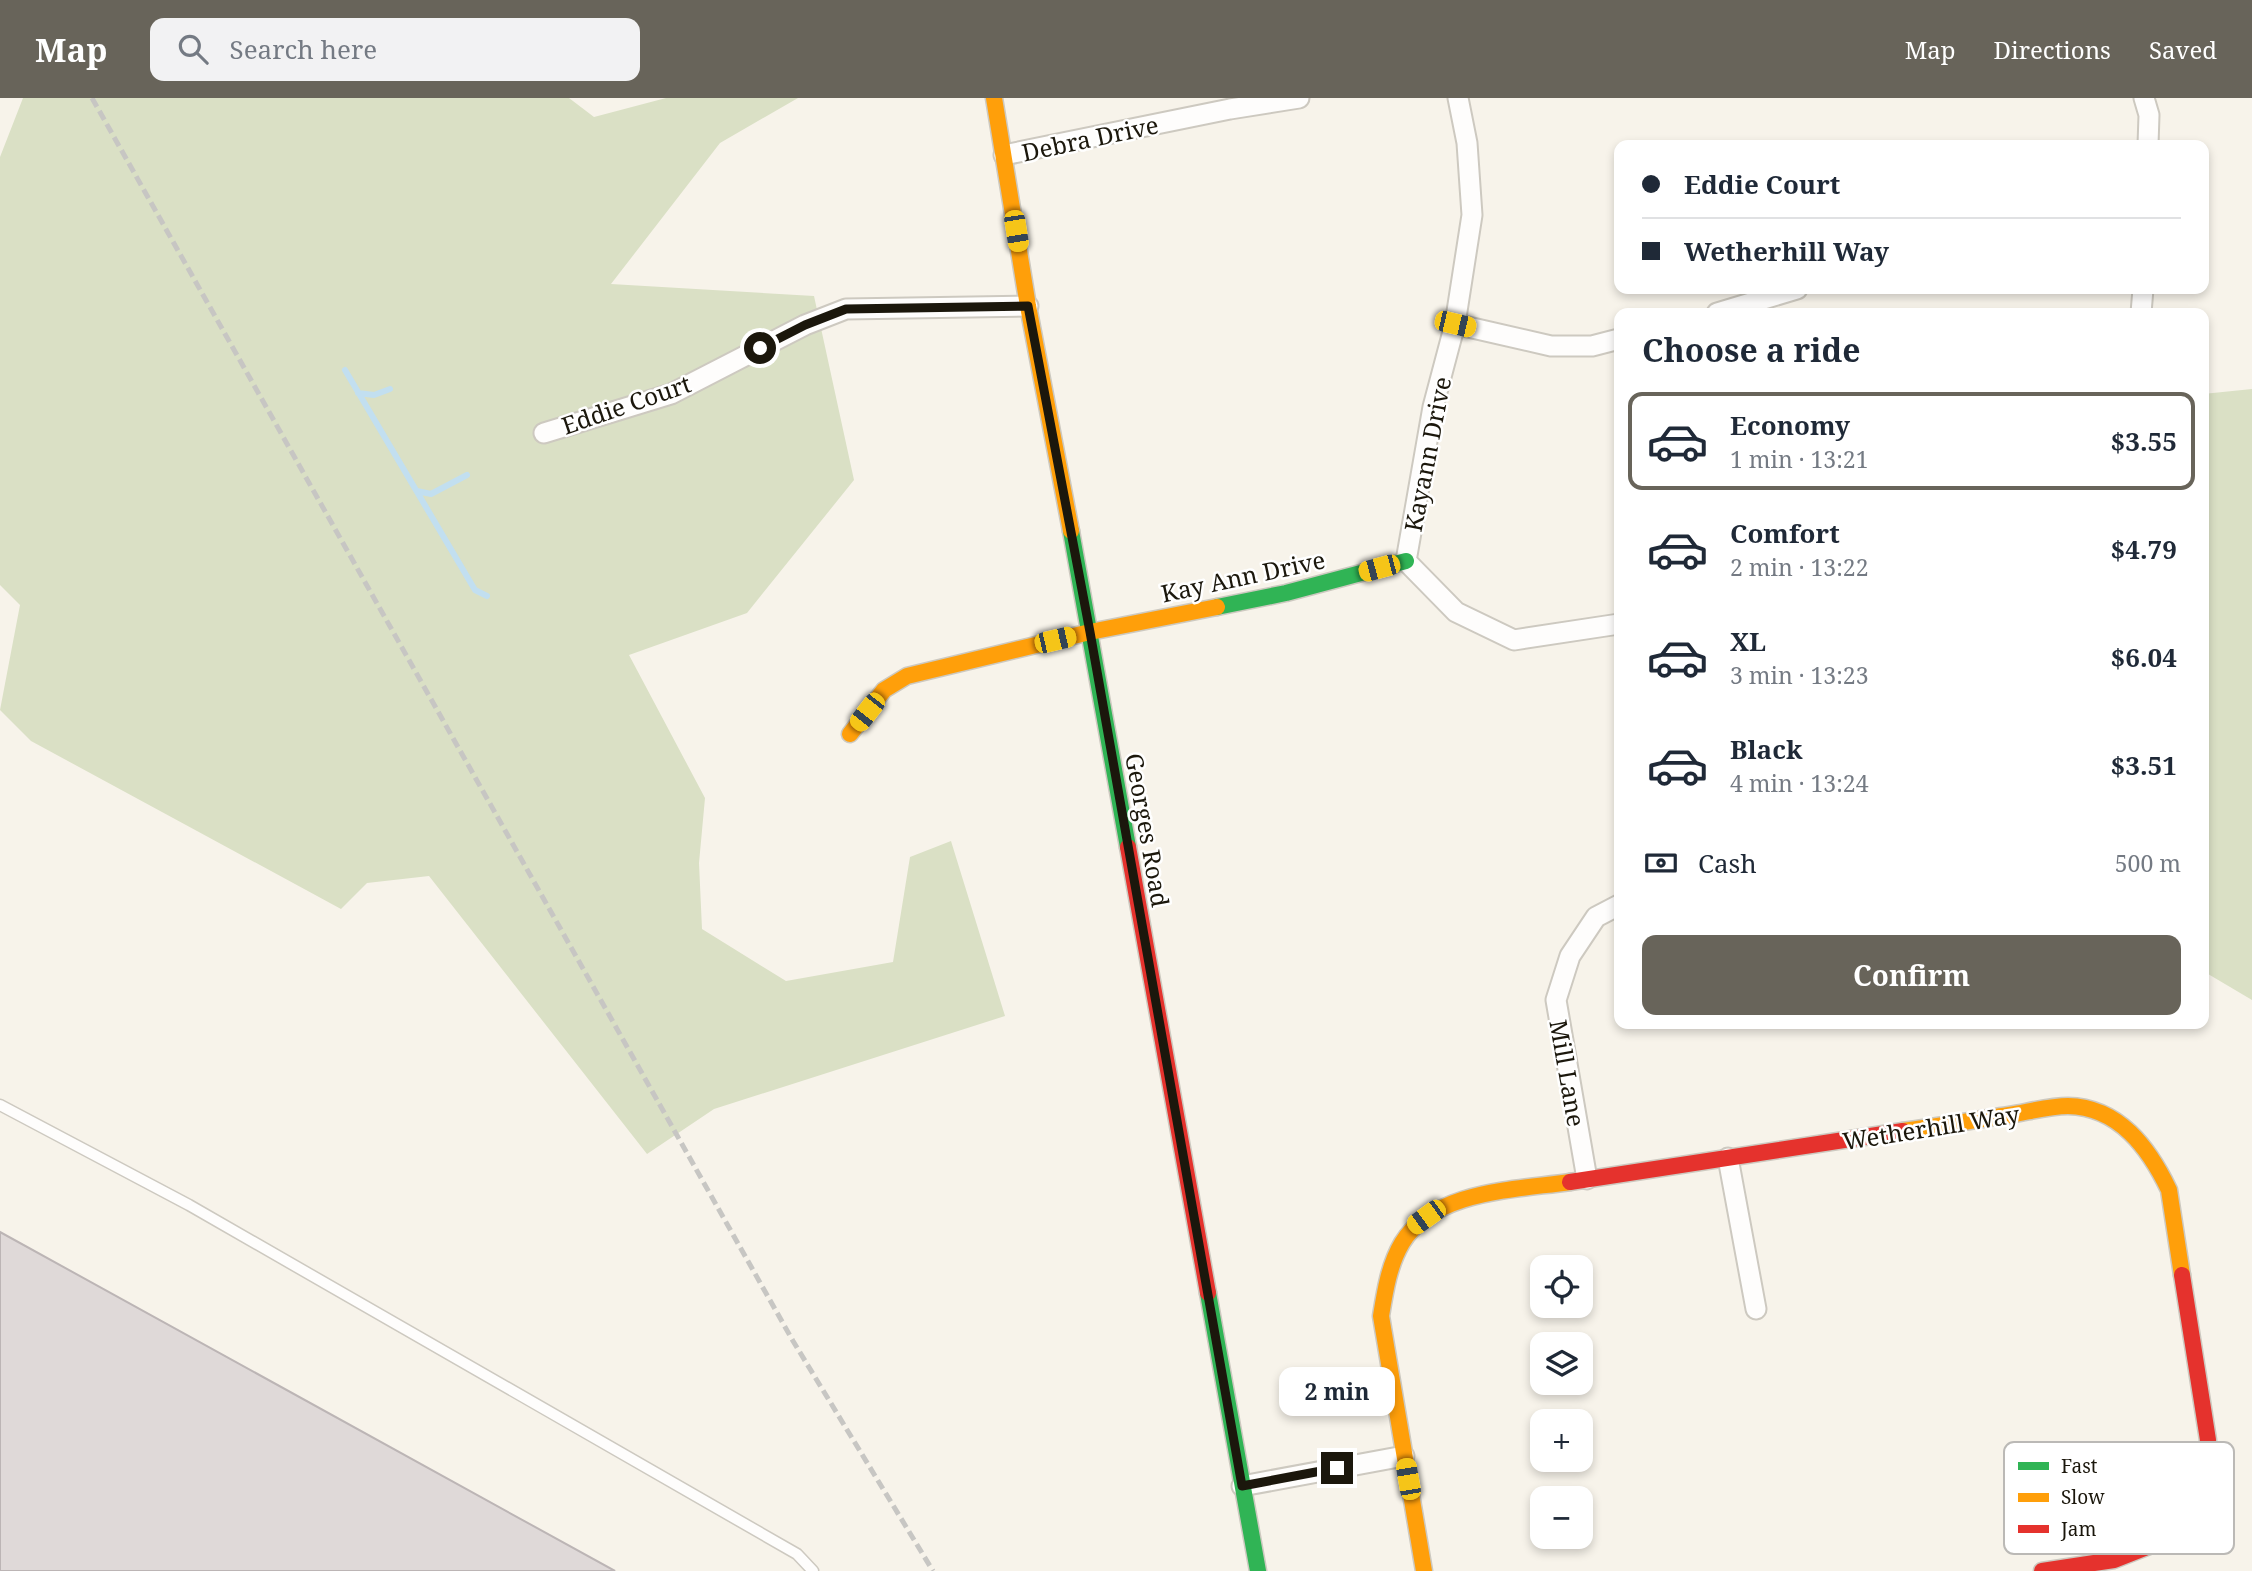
<!DOCTYPE html>
<meta charset="utf-8">
<style>
body{margin:0;font-family:"Noto Serif",serif;background:#f2f2f3;color:#1f2937;height:100vh;display:flex;flex-direction:column;font-size:26px;white-space:nowrap}
*{box-sizing:border-box;margin:0}
p{font-size:23px;color:#747a83}
.icon{flex:none;width:38px;height:38px;fill:none;stroke:currentColor;stroke-width:2;stroke-linecap:round;stroke-linejoin:round}
.map{position:relative;flex:1;overflow:hidden}
.details{position:absolute;left:1614px;top:210px;width:595px;height:721px;display:flex;flex-direction:column;background:#fff;border-radius:14px;box-shadow:0 4px 10px #0003}
.details>*{flex:none}
.banner{position:absolute;left:1614px;top:42px;width:595px;height:154px;border-radius:14px;box-shadow:0 4px 10px #0003;display:grid;align-content:center;height:154px;padding:0 28px;background:#fff}
.controls{position:absolute;left:1530px;top:1157px;display:grid;gap:14px}
.controls a{display:grid;place-items:center;width:63px;height:63px;border-radius:14px;background:#fff;box-shadow:0 4px 10px #0003;font-size:35px}
.end{position:absolute;width:32px;height:32px;margin:-16px;border:9px solid #1b170c;background:#fff;box-shadow:0 0 0 4px #fff}
.from{border-radius:50%}
.bubble{position:absolute;height:49px;border-radius:14px;background:#fff;box-shadow:0 4px 10px #0003;font-size:23px;font-weight:700;line-height:49px;text-align:center}
.car{position:absolute;width:21px;height:42px;margin:-21px -10px;border-radius:9px;box-shadow:0 0 5px 2px #0007;background:linear-gradient(#f5c518 24%,#345 0 40%,#f5c518 0 76%,#345 0 86%,#f5c518 0)}
.banner b{display:flex;align-items:center;gap:24px;height:66px;font-size:26px}
.banner b+b{border-top:2px solid #e0e1e3}
.banner i{width:18px;height:18px;background:#1f2937}
ul{padding:0;list-style:none}
li{display:flex;align-items:center;gap:21px;height:98px;margin:0 14px 10px;padding:0 14px;border:4px solid transparent;border-radius:14px}
li div{flex:1}
li b{display:block;font-size:26px}
li em{font-style:normal;font-weight:700}
li.active{border-color:#68645a}
li>.icon{width:63px;height:63px;stroke-width:1.5}
h2{padding:0 28px;font-size:32px;line-height:84px}
.pay{display:flex;align-items:center;gap:18px;height:77px;padding:0 28px;font-size:26px}
.pay p{margin-inline-start:auto}
.cta{display:flex;gap:14px;margin-top:auto;padding:14px 28px}
.cta a{flex:1;height:80px;border-radius:14px;background:#68645a;color:#fff;font-size:28px;font-weight:700;line-height:80px;text-align:center}
header{display:flex;align-items:center;gap:42px;box-sizing:border-box;height:98px;padding:0 35px;background:#68645a;color:#fff}
header strong{font-size:33px}
nav{display:flex;gap:38px;margin-inline-start:auto;font-size:24px}
.search{width:490px;height:63px;background:#f2f2f3;display:flex;align-items:center;gap:18px;box-sizing:border-box;padding:0 24px;border-radius:14px;color:#747a83;font-size:26px}
.map>svg:first-child{display:block}
.green{fill:#dae0c5}
.lines{fill:none;stroke-linecap:round;stroke-linejoin:round}
.stream{stroke:#c2dff0;stroke-width:6}
.building{fill:#dfd9d8;stroke:#bcb5b5;stroke-width:2}
.lane-casing{stroke:#cdc9c0;stroke-width:13}
.street-casing{stroke:#cdc9c0;stroke-width:23}
.fast-casing{stroke:#cdc9c0;stroke-width:19}
.slow-casing{stroke:#cdc9c0;stroke-width:19}
.jam-casing{stroke:#cdc9c0;stroke-width:19}
.lane{stroke:#fefdfc;stroke-width:10}
.street{stroke:#fefdfc;stroke-width:19}
.fast{stroke:#30b455;stroke-width:16}
.slow{stroke:#ff9f0a;stroke-width:16}
.jam{stroke:#e5322d;stroke-width:16}
.rail{stroke:#c7c6c3;stroke-width:5;stroke-dasharray:10 5;stroke-linecap:butt}
.route{stroke:#1b170c;stroke-width:9}
.labels{text-anchor:middle;dominant-baseline:central;stroke-width:5;stroke-linejoin:round;paint-order:stroke}
.street-label{font-size:24px;fill:#1b170c;stroke:#fff}
.key{fill:#fff;stroke:#bbb9b6;stroke-width:2}
.key-label{font-size:19px;fill:#1b170c}
</style>
<header>
<strong>Map</strong>
<div class="search"><svg class="icon" aria-label="search" viewBox="0 0 24 24"><circle cx="10" cy="10" r="6"/><path d="M15 15l6 6"/></svg>Search here</div>
<nav><a>Map</a><a>Directions</a><a>Saved</a></nav>
</header>
<div class="map">
<svg width="2252" height="1473" viewBox="0 0 2252 1473">
<rect width="100%" height="100%" fill="#f7f3ea"/>
<!-- green -->
<path class="green" d="M 23,0 L 569,0 L 594,19 L 666,0 L 798,0 L 720,45 L 611,186 L 814,198 L 854,382 L 747,515 L 629,557 L 705,700 L 699,765 L 702,831 L 786,883 L 893,864 L 910,759 L 951,743 L 1005,918 L 714,1011 L 647,1056 L 429,778 L 367,785 L 341,811 L 31,643 L 0,612 L 20,507 L 0,487 L 0,59 Z
M 2252,291 L 2252,902 L 2203,873 L 2203,296 Z"/>
<g class="lines">
<!-- stream -->
<path class="stream" d="M 345,272 L 475,492 L 487,498
M 358,295 L 374,297 L 390,291
M 417,393 L 431,396 L 467,377"/>
</g>
<!-- building -->
<path class="building" d="M 0,1134 L 615,1473 L 0,1473 Z"/>
<g class="lines">
<!-- lane casing -->
<g class="lane-casing">
<path id="lane" d="M 0,1007 L 189,1107 L 797,1456 L 813,1473"/>
</g>
<!-- street casing -->
<g class="street-casing">
<path id="street" d="M 1458,0 L 1467,45 L 1472,117 L 1455,226 L 1433,309 L 1406,463 L 1456,514 L 1514,542 L 1619,526
M 2144,0 L 2149,17 L 2148,47
M 1004,57 L 1230,11 L 1299,0
M 1717,215 L 1797,191
M 2141,215 L 2143,191
M 1455,226 L 1551,248 L 1592,248 L 1619,241
M 544,335 L 671,296 L 805,227 L 846,211 L 1028,208
M 1728,1060 L 1756,1211
M 1587,1081 L 1556,902 L 1570,858 L 1596,819 L 1619,807
M 1242,1388 L 1404,1358"/>
</g>
<!-- fast casing -->
<g class="fast-casing">
<path id="fast" d="M 1071,433 L 1128,749
M 1217,509 L 1286,495 L 1406,463
M 1208,1195 L 1258,1473"/>
</g>
<!-- slow casing -->
<g class="slow-casing">
<path id="slow" d="M 994,0 L 1028,208 L 1071,433
M 850,636 L 884,592 L 907,578 L 1090,534 L 1217,509
M 1903,1033 C 1939,1028 1974,1022 2009,1017 C 2028,1014 2049,1008 2068,1008 C 2119,1009 2149,1050 2169,1092 L 2182,1177
M 1424,1473 L 1381,1218 C 1385,1193 1389,1167 1402,1145 C 1434,1092 1515,1092 1570,1084"/>
</g>
<!-- jam casing -->
<g class="jam-casing">
<path id="jam" d="M 1128,749 L 1208,1195
M 1570,1084 L 1903,1033
M 2042,1473 L 2114,1462 L 2147,1449 L 2176,1426 L 2195,1398 L 2203,1374 L 2208,1342 L 2182,1177"/>
</g>
<!-- lane -->
<use href="#lane" class="lane"/>
<!-- street -->
<use href="#street" class="street"/>
<!-- fast -->
<use href="#fast" class="fast"/>
<!-- slow -->
<use href="#slow" class="slow"/>
<!-- jam -->
<use href="#jam" class="jam"/>
<!-- rail -->
<path class="rail" d="M 92,0 L 793,1243 L 933,1473"/>
</g>
<g class="lines">
<!-- route -->
<path class="route" d="M 760,250 L 805,227 L 846,211 L 1028,208 L 1090,534 L 1242,1388 L 1337,1370"/>
</g>
<g class="labels">
<!-- street labels -->
<g class="street-label">
<text transform="translate(1090 40) rotate(-12)">Debra Drive</text>
<text transform="translate(626 306) rotate(-19)">Eddie Court</text>
<text transform="translate(1427 356) rotate(-79)">Kayann Drive</text>
<text transform="translate(1243 478) rotate(-12)">Kay Ann Drive</text>
<text transform="translate(1148 732) rotate(80)">Georges Road</text>
<text transform="translate(1568 975) rotate(80)">Mill Lane</text>
<text transform="translate(1931 1029) rotate(-9)">Wetherhill Way</text>
</g>
</g>
<!-- legend -->
<rect x="2004" y="1344" width="230" height="112" rx="10" class="key"/>
<rect x="2018" y="1364" width="31" height="8" fill="#30b455"/>
<rect x="2018" y="1395" width="31" height="9" fill="#ff9f0a"/>
<rect x="2018" y="1427" width="31" height="8" fill="#e5322d"/>
<g class="key-label">
<text x="2061" y="1375">Fast</text>
<text x="2061" y="1406">Slow</text>
<text x="2061" y="1438">Jam</text>
</g>
</svg>
<div class="controls">
<a><svg class="icon" aria-label="locate" viewBox="0 0 24 24"><circle cx="12" cy="12" r="6"/><path d="M12 2v4M12 18v4M2 12h4M18 12h4"/></svg></a>
<a><svg class="icon" aria-label="layers" viewBox="0 0 24 24"><path d="M12 4l9 5-9 5-9-5zM3 14l9 5 9-5"/></svg></a>
<a>+</a>
<a>−</a>
</div>
<i class="end from" style="left:760px;top:250px"></i>
<i class="end" style="left:1337px;top:1370px"></i>
<div class="bubble" style="left:1279px;top:1269px;width:116px">2 min</div>
<i class="car" style="left:1016px;top:133px;rotate:171deg"></i>
<i class="car" style="left:1455px;top:226px;rotate:103deg"></i>
<i class="car" style="left:1379px;top:470px;rotate:255deg"></i>
<i class="car" style="left:1055px;top:542px;rotate:77deg"></i>
<i class="car" style="left:867px;top:614px;rotate:218deg"></i>
<i class="car" style="left:1426px;top:1119px;rotate:234deg"></i>
<i class="car" style="left:1408px;top:1381px;rotate:350deg"></i>
<div class="banner">
<b><i class="from"></i>Eddie Court</b>
<b><i></i>Wetherhill Way</b>
</div>
<section class="details">
<h2>Choose a ride</h2>
<ul>
<li class="active"><svg class="icon" aria-label="car" viewBox="0 0 24 24"><path d="M5 17H2v-5l4-1 3-4h7l3 4 3 1v5h-3M9 17h6M6 11h13"/><circle cx="7" cy="17" r="2"/><circle cx="17" cy="17" r="2"/></svg><div><b>Economy</b><p>1 min · 13:21</p></div><em>$3.55</em></li>
<li><svg class="icon" aria-label="car" viewBox="0 0 24 24"><path d="M5 17H2v-5l4-1 3-4h7l3 4 3 1v5h-3M9 17h6M6 11h13"/><circle cx="7" cy="17" r="2"/><circle cx="17" cy="17" r="2"/></svg><div><b>Comfort</b><p>2 min · 13:22</p></div><em>$4.79</em></li>
<li><svg class="icon" aria-label="car" viewBox="0 0 24 24"><path d="M5 17H2v-5l4-1 3-4h7l3 4 3 1v5h-3M9 17h6M6 11h13"/><circle cx="7" cy="17" r="2"/><circle cx="17" cy="17" r="2"/></svg><div><b>XL</b><p>3 min · 13:23</p></div><em>$6.04</em></li>
<li><svg class="icon" aria-label="car" viewBox="0 0 24 24"><path d="M5 17H2v-5l4-1 3-4h7l3 4 3 1v5h-3M9 17h6M6 11h13"/><circle cx="7" cy="17" r="2"/><circle cx="17" cy="17" r="2"/></svg><div><b>Black</b><p>4 min · 13:24</p></div><em>$3.51</em></li>
</ul>
<div class="pay"><svg class="icon" aria-label="cash" viewBox="0 0 24 24"><path d="M3 7h18v10H3z"/><circle cx="12" cy="12" r="2"/></svg>Cash<p>500 m</p></div>
<div class="cta"><a>Confirm</a></div>
</section>
</div>
